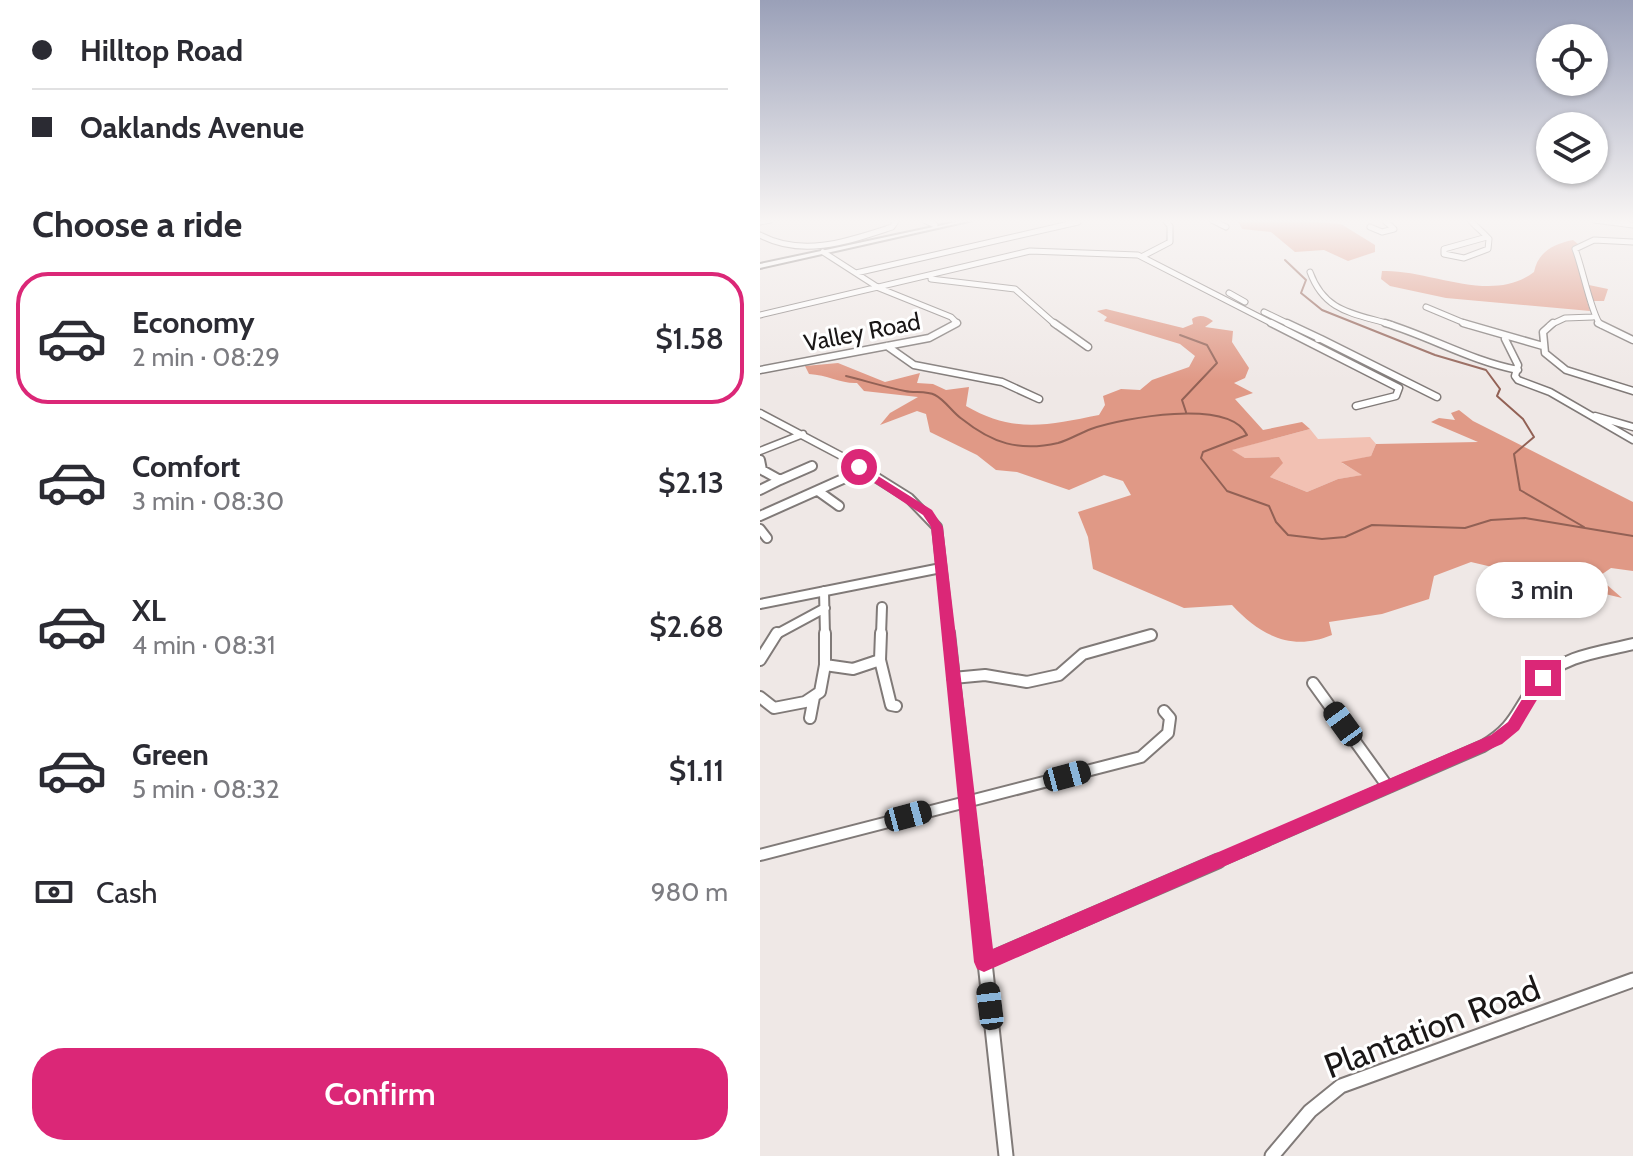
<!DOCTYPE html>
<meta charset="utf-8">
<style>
body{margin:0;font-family:Cabin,sans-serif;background:#f2f2f3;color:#2b2b33;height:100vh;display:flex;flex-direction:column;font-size:30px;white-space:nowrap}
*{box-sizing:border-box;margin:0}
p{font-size:26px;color:#7c7c81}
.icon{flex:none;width:44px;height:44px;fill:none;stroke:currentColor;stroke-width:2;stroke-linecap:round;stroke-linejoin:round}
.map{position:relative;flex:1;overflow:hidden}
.side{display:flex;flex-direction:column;background:#fff;width:760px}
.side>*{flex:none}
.top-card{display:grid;align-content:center;height:176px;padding:0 32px;background:#fff}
.buttons{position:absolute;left:776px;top:24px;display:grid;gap:16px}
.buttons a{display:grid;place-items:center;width:72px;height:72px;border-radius:50%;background:#fff;box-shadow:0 2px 6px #0004;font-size:40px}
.end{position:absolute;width:36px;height:36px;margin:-18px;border:10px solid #db2777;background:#fff;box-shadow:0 0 0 4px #fff}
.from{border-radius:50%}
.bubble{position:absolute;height:56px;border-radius:28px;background:#fff;box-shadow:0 2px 6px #0004;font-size:26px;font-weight:600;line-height:56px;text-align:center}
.car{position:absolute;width:24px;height:48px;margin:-24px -12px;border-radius:10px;box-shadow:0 0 6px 2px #0007;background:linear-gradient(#222 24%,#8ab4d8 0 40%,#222 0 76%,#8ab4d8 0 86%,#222 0)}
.top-card b{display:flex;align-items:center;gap:28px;height:76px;font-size:30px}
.top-card b+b{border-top:2px solid #e1e1e2}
.top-card i{width:20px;height:20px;background:#2b2b33}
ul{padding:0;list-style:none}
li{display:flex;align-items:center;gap:24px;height:132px;margin:0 16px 12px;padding:0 16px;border:4px solid transparent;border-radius:32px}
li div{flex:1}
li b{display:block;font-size:30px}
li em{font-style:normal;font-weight:600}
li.on{border-color:#db2777}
li>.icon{width:72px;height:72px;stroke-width:1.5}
h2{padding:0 32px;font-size:36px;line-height:96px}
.pay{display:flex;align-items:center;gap:20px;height:88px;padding:0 32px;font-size:30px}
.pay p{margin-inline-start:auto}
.primary-button{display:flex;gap:16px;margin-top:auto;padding:16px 32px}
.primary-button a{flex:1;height:92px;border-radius:32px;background:#db2777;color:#fff;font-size:32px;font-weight:600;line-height:92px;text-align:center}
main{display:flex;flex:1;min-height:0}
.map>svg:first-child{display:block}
.green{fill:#f2c1b3}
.forest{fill:#e09986}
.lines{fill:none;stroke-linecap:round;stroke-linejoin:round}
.stream{stroke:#926155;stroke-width:2}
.minor-far4-casing{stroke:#807a78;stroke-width:7}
.minor-far3-casing{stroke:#807a78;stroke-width:9}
.minor-far2-casing{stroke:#807a78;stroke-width:12}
.minor-far1-casing{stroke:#807a78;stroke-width:14}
.minor-casing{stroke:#807a78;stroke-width:17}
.major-casing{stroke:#807a78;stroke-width:4}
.minor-far4{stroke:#fff;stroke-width:5}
.minor-far3{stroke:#fff;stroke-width:6}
.minor-far2{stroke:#fff;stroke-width:8}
.minor-far1{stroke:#fff;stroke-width:10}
.minor{stroke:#fff;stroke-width:13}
.major{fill:#fff;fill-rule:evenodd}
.route{fill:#db2777}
.labels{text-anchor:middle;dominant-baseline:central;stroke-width:6;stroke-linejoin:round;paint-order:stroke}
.far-street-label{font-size:24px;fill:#1a1717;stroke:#fff}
.near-street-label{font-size:34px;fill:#1a1717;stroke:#fff}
</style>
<main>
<section class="side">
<div class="top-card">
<b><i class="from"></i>Hilltop Road</b>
<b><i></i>Oaklands Avenue</b>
</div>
<h2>Choose a ride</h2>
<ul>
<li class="on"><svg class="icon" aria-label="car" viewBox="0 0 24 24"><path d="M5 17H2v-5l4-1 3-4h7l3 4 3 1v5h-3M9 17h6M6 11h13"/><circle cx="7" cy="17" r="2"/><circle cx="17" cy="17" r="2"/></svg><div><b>Economy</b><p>2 min · 08:29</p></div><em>$1.58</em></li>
<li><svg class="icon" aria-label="car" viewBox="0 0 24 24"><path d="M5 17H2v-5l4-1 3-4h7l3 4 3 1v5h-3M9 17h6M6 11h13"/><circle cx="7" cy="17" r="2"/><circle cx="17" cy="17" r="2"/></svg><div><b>Comfort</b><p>3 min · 08:30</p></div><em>$2.13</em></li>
<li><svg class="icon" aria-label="car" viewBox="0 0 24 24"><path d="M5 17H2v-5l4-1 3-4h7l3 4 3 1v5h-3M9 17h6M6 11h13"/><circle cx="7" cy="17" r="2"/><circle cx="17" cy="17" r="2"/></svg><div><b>XL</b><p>4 min · 08:31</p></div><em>$2.68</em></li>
<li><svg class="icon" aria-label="car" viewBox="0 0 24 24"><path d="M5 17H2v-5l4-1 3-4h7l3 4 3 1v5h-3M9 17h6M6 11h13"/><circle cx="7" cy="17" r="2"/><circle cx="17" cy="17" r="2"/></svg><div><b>Green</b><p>5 min · 08:32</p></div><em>$1.11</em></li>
</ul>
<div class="pay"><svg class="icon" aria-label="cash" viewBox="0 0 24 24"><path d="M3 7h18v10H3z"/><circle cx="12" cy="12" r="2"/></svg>Cash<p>980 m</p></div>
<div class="primary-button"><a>Confirm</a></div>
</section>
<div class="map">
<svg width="873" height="1156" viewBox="0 0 873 1156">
<rect width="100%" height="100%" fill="#efe8e6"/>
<!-- green -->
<path class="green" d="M 550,429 L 558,439 L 610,437 L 616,444 L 611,456 L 582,463 L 603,475 L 578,479 L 547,492 L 510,477 L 519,457 L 485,458 L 471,450 Z"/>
<!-- forest -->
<path class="forest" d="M 533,220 L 581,224 L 615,245 L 615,252 L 588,261 L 564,250 L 535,252 L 511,232 L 482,229 L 478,221 Z
M 813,240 L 818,244 L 813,249 L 826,275 L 824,284 L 848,289 L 844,301 L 827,301 L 830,311 L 686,298 L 630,286 L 621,279 L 622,271 C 670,269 731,305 774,272 C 778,252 793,244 813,240 Z
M 346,309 L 423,328 L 433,324 L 432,319 C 440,314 445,316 453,321 L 445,327 L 473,331 L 472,342 L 489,368 L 485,378 L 474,383 L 493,393 L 475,399 L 503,430 L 542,422 L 550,429 L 472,450 L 485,458 L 519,457 L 523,463 L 510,477 L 547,492 L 578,479 L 602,475 L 581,462 L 611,456 L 616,444 L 718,442 L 671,422 L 679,418 L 695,420 L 691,413 L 699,410 L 713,421 L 873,502 L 873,571 L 851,568 L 838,577 L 862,598 L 711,562 L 674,576 L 669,599 L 622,614 L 569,622 L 572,635 C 531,652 500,635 472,605 L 424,608 L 333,569 L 328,537 L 318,512 L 371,495 L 363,481 L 344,475 L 309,490 L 257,472 L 236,470 L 217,455 L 170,432 L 166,414 L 157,411 L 120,425 L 130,413 L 158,397 L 104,391 L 97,383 C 82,384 68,375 49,374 L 45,366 L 78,363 L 125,382 L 160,373 L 157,383 L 173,384 L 186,390 L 209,387 L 206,406 C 254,434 288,425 339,415 L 345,405 L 343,396 L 361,389 L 380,390 L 392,380 L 429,367 L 435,356 L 420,344 L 344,321 L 347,317 L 337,311 Z"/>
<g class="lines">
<!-- stream -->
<path class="stream" d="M 525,260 L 546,280 L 541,293 L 562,310 L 675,355 L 726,370 L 740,389 L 737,396 L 763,419 L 774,437 L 754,454 L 760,490 L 824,527
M 420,335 L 447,345 L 457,363 L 422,400 L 426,412
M 86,376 C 106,381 125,387 145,391 C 154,393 167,391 175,395 C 185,400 193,413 202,419 C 232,443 259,452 298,443 C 309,440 320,433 331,429 C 363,418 469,398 487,435 L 443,452 L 441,458 L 467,491 L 509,506 L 516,522 L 528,535 L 562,539 L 585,537 L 612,525 L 705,528 L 731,520 L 765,518 L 873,536"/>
<!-- minor-far4 casing -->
<g class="minor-far4-casing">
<path id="minor-far4" d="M 164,220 L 175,225
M 452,220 L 466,227
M 710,220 C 716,227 723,232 729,239 L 728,249 L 704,258 L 684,254 L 684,249 L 727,237
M 834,220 L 873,225
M 0,222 L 10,220
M 610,227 L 622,232 L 634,229 L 624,220
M 0,235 C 43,258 89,241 132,227 L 137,220
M 63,252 L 119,288 L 191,317 L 197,323 L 193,325
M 383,256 L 410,242 L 410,226 L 405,220
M 550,272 C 565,313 594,313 632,325
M 96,273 L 318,222 L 315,220
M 171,279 L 255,289 L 296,325
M 469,293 L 485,302
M 666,307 L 709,325
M 504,312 L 531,325
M 0,315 L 270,251 L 378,255 L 515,325
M 790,325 L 805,318 L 833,317
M 841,325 C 832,317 822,266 815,249 L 834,240 L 873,242"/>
</g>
<!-- minor-far3 casing -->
<g class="minor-far3-casing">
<path id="minor-far3" d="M 294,323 L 328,347
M 511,323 L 639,388 L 636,396 L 596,406
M 527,323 L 561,339 L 558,339
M 625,323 C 671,337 711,361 758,370
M 703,323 L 783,346
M 793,323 L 783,332 L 785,353 L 806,370 L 873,391
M 838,323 L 873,340
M 561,339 L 677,397
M 745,339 L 758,365 L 755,376 L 758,380 L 790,392 L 873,440
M 127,346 L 154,365 L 242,382 L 279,399
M 0,370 L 169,338 L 197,323
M 0,413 L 89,460
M 835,416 L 873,427
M 0,451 L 43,434"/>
</g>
<!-- minor-far2 casing -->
<g class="minor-far2-casing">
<path id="minor-far2" d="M 85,458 L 149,498 L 177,527 L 189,635
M 0,460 L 2,470 L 20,480 L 0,490
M 20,480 L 52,466
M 58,491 L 79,506
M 0,516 L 103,470
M 0,529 L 7,538
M 64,591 L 65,635
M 0,604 L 181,568
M 15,635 L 65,608
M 121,635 L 122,607"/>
</g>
<!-- minor-far1 casing -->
<g class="minor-far1-casing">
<path id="minor-far1" d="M 65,633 L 65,665 L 93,669 L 120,660 L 121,633
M 189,633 L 214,863
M 0,660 L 17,633
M 120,660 L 131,705 L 136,706
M 193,678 L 225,675 L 267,682 L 299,675 L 323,654 L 391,635
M 553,683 L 628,787
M 0,697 L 14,708 L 45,702 L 60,692 L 65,665
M 50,718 L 54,697
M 0,855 L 381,757 L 408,733 L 410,718 L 404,711
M 454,863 L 723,746 C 759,725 756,707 780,681 C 803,655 841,652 873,644"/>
</g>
<!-- minor casing -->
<g class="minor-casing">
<path id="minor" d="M 214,861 L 246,1156
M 224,962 L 458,861
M 512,1156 L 550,1111 L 581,1086 L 873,980"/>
</g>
<!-- major casing -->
<g class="major-casing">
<path id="major" d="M 206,220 L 213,220 L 0,268 L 0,264 Z"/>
</g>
<!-- minor-far4 -->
<use href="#minor-far4" class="minor-far4"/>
<!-- minor-far3 -->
<use href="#minor-far3" class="minor-far3"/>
<!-- minor-far2 -->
<use href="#minor-far2" class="minor-far2"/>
<!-- minor-far1 -->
<use href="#minor-far1" class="minor-far1"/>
<!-- minor -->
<use href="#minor" class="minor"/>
<!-- major -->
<use href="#major" class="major"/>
</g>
<!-- sky -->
<linearGradient id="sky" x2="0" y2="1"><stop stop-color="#9aa0b8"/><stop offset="0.58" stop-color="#f8f5f4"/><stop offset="1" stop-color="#f8f5f4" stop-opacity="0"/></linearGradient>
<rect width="873" height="381" fill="url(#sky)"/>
<!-- route -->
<path class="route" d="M 99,464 L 172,510 L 183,527 L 233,949 L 731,735 L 748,722 L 777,675 L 788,675 L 790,678 L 759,730 L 742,744 L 224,972 L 217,969 L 214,962 L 171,527 L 163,515 L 95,470 Z"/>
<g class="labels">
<!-- far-street labels -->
<g class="far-street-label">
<text transform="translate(102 332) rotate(-11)">Valley Road</text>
</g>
<!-- near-street labels -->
<g class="near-street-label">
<text transform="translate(672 1027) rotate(-21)">Plantation Road</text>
</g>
</g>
</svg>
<div class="buttons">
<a><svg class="icon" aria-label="locate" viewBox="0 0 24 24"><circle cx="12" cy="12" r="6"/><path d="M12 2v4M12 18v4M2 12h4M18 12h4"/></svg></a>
<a><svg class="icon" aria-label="layers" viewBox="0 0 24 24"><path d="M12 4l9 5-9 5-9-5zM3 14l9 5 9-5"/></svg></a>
</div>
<i class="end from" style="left:99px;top:467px"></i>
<i class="end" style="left:783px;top:678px"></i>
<div class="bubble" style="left:716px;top:562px;width:132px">3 min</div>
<i class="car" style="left:583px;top:724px;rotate:324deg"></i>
<i class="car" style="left:307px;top:776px;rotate:75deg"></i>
<i class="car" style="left:148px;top:816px;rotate:75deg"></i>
<i class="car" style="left:230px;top:1006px;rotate:353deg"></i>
</div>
</main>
